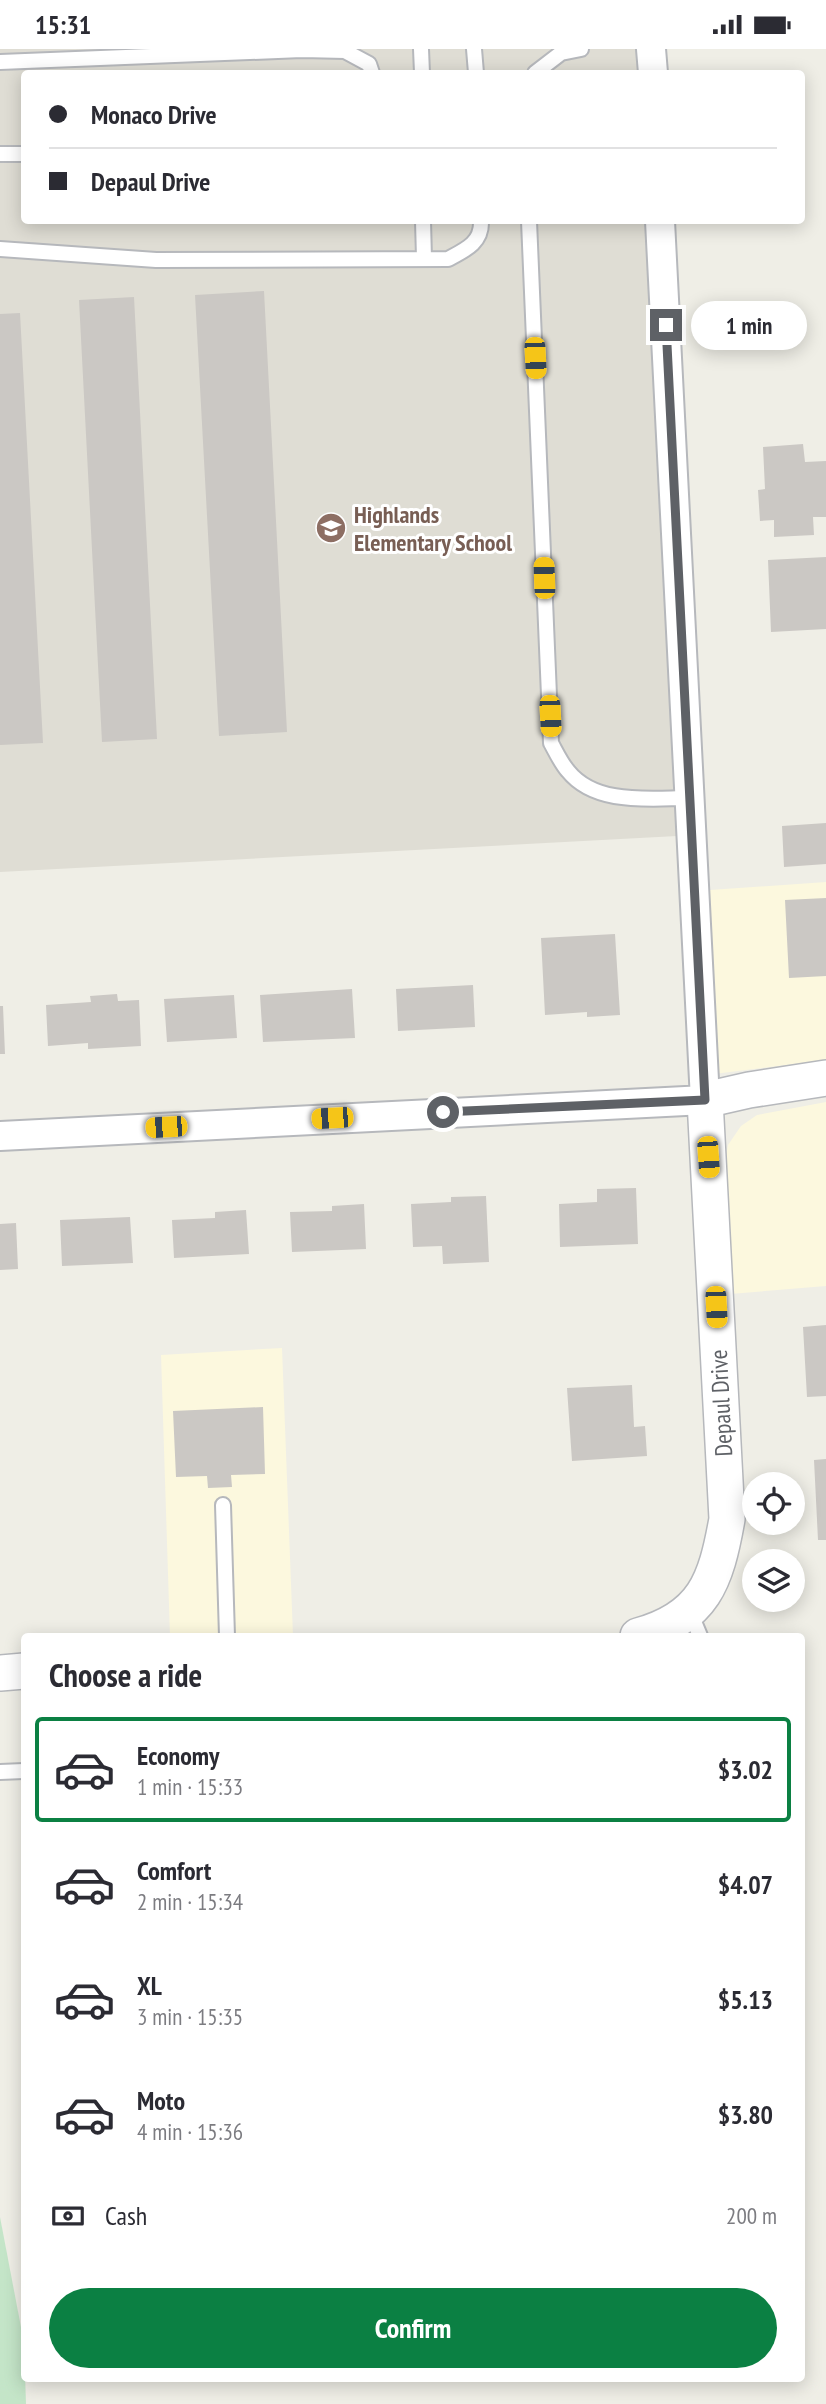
<!DOCTYPE html>
<meta charset="utf-8">
<style>
body{margin:0;font-family:"PT Sans Narrow",sans-serif;background:#f7f7f7;color:#2b2b33;height:100vh;display:flex;flex-direction:column;font-size:26px;white-space:nowrap}
*{box-sizing:border-box;margin:0}
p{font-size:23px;color:#7c7c81}
.icon{flex:none;width:38px;height:38px;fill:none;stroke:currentColor;stroke-width:2;stroke-linecap:round;stroke-linejoin:round}
.map{position:relative;flex:1;overflow:hidden}
.side{position:absolute;left:21px;top:1584px;width:784px;height:749px;display:flex;flex-direction:column;background:#fff;border-radius:7px;box-shadow:0 4px 18px #0003}
.side>*{flex:none}
.hud{position:absolute;left:21px;top:21px;width:784px;height:154px;border-radius:7px;box-shadow:0 4px 18px #0003;display:grid;align-content:center;height:154px;padding:0 28px;background:#fff}
.buttons{position:absolute;left:742px;top:1423px;display:grid;gap:14px}
.buttons a{display:grid;place-items:center;width:63px;height:63px;border-radius:50%;background:#fff;box-shadow:0 4px 18px #0003;font-size:35px}
.end{position:absolute;width:32px;height:32px;margin:-16px;border:9px solid #5e6166;background:#fff;box-shadow:0 0 0 4px #fff}
.from{border-radius:50%}
.bubble{position:absolute;height:49px;border-radius:24px;background:#fff;box-shadow:0 4px 18px #0003;font-size:23px;font-weight:600;line-height:49px;text-align:center}
.car{position:absolute;width:21px;height:42px;margin:-21px -10px;border-radius:9px;box-shadow:0 0 5px 2px #0007;background:linear-gradient(#f5c518 24%,#345 0 40%,#f5c518 0 76%,#345 0 86%,#f5c518 0)}
.hud b{display:flex;align-items:center;gap:24px;height:66px;font-size:26px}
.hud b+b{border-top:2px solid #e1e1e2}
.hud i{width:18px;height:18px;background:#2b2b33}
ul{padding:0;list-style:none}
li{display:flex;align-items:center;gap:21px;height:105px;margin:0 14px 10px;padding:0 14px;border:4px solid transparent;border-radius:7px}
li div{flex:1}
li b{display:block;font-size:26px}
li em{font-style:normal;font-weight:600}
li.on{border-color:#0b8043}
li>.icon{width:63px;height:63px;stroke-width:1.5}
h2{padding:0 28px;font-size:32px;line-height:84px}
.pay{display:flex;align-items:center;gap:18px;height:77px;padding:0 28px;font-size:26px}
.pay p{margin-inline-start:auto}
.button{display:flex;gap:14px;margin-top:auto;padding:14px 28px}
.button a{flex:1;height:80px;border-radius:42px;background:#0b8043;color:#fff;font-size:28px;font-weight:600;line-height:80px;text-align:center}
.status{display:flex;justify-content:space-between;align-items:center;height:49px;padding:0 35px;background:#fff;direction:ltr}
.status svg{height:19px;fill:currentColor}
.map>svg:first-child{display:block}
.commercial{fill:#fcf8de}
.education{fill:#dfddd4}
.green{fill:#c4e5c8}
.building{fill:#cbc8c4}
.lines{fill:none;stroke-linecap:round;stroke-linejoin:round}
.service-casing{stroke:#b6b8bc;stroke-width:18}
.minor-casing{stroke:#b6b8bc;stroke-width:32}
.tertiary-casing{stroke:#b6b8bc;stroke-width:38}
.service{stroke:#fff;stroke-width:14}
.minor{stroke:#fff;stroke-width:28}
.tertiary{stroke:#fff;stroke-width:35}
.route{stroke:#5e6166;stroke-width:9}
.labels{text-anchor:middle;dominant-baseline:central;stroke-width:6;stroke-linejoin:round;paint-order:stroke}
.education-label{font-size:24px;font-weight:bold;fill:#785e54;stroke:#fff;text-anchor:start}
.street-label{font-size:24px;fill:#5e6166;stroke:#fff}
</style>
<div class="status"><b>15:31</b><svg viewBox="0 0 49 12"><path d="M0 12V9h3v3zM5 12V6h3v6zM10 12V3h3v9zM15 12V0h3v12zM26 1h20v11H26zM47 4h2v5h-2z"/></svg></div>
<div class="map">
<svg width="826" height="2355" viewBox="0 0 826 2355">
<rect width="100%" height="100%" fill="#efeee6"/>
<!-- commercial -->
<path class="commercial" d="M 826,833 L 826,1011 L 690,1028 L 681,843 Z
M 826,1053 L 826,1237 L 730,1245 L 724,1118 L 728,1096 L 741,1077 L 757,1066 Z
M 282,1299 L 293,1587 L 170,1587 L 161,1306 Z"/>
<!-- education -->
<path class="education" d="M 0,0 L 637,0 L 639,24 L 24,24 L 24,172 L 646,172 L 677,787 L 0,823 Z"/>
<!-- green -->
<path class="green" d="M 0,2168 L 24,2294 L 26,2355 L 0,2355 Z"/>
<!-- building -->
<path class="building" d="M 264,242 L 287,683 L 219,687 L 195,246 Z
M 134,248 L 157,690 L 102,693 L 79,251 Z
M 20,264 L 43,694 L 0,696 L 0,265 Z
M 803,395 L 805,413 L 826,412 L 826,468 L 813,468 L 814,486 L 774,488 L 774,471 L 760,472 L 758,441 L 765,440 L 763,398 Z
M 826,508 L 826,580 L 771,583 L 768,511 Z
M 826,774 L 826,815 L 784,818 L 782,777 Z
M 826,849 L 826,927 L 789,929 L 785,851 Z
M 615,885 L 620,966 L 587,968 L 587,963 L 545,966 L 541,889 Z
M 473,936 L 475,978 L 398,982 L 396,940 Z
M 352,940 L 355,989 L 263,993 L 260,946 Z
M 117,945 L 118,952 L 139,951 L 141,997 L 88,1000 L 88,994 L 48,997 L 46,956 L 91,953 L 90,947 Z
M 234,946 L 237,989 L 167,993 L 164,950 Z
M 0,957 L 3,957 L 5,1005 L 0,1005 Z
M 636,1139 L 638,1195 L 560,1198 L 559,1155 L 597,1153 L 597,1140 Z
M 486,1147 L 489,1213 L 443,1215 L 442,1197 L 413,1198 L 411,1155 L 451,1153 L 451,1148 Z
M 364,1155 L 366,1200 L 292,1203 L 290,1163 L 332,1162 L 332,1157 Z
M 246,1161 L 249,1205 L 174,1209 L 172,1171 L 215,1169 L 215,1163 Z
M 130,1168 L 133,1214 L 62,1217 L 60,1171 Z
M 16,1174 L 18,1220 L 0,1221 L 0,1175 Z
M 826,1276 L 826,1347 L 807,1348 L 803,1278 Z
M 632,1336 L 634,1378 L 645,1377 L 647,1407 L 572,1412 L 567,1339 Z
M 263,1358 L 265,1425 L 231,1426 L 232,1438 L 208,1439 L 207,1427 L 176,1428 L 173,1362 Z
M 826,1410 L 826,1491 L 818,1491 L 814,1411 Z"/>
<g class="lines">
<!-- service casing -->
<g class="service-casing">
<path id="service" d="M 421,0 L 422,24
M 474,0 L 476,24
M 0,13 L 302,1 L 345,2 L 369,15 L 372,24
M 535,24 L 561,4 L 581,0
M 0,105 L 24,105
M 423,172 L 424,209
M 529,172 L 551,694 C 556,703 561,714 568,722 C 596,757 651,749 690,749
M 0,200 L 156,211 L 448,210 C 465,201 482,194 481,172
M 223,1456 L 227,1587
M 690,1563 L 700,1587
M 0,1723 L 24,1722"/>
</g>
<!-- minor casing -->
<g class="minor-casing">
<path id="minor" d="M 651,0 L 653,24
M 0,1087 L 705,1051 L 660,172"/>
</g>
<!-- tertiary casing -->
<g class="tertiary-casing">
<path id="tertiary" d="M 638,1587 C 704,1569 716,1532 727,1470 L 705,1051 L 749,1041 L 826,1029
M 0,1624 L 24,1622"/>
</g>
<!-- service -->
<use href="#service" class="service"/>
<!-- minor -->
<use href="#minor" class="minor"/>
<!-- tertiary -->
<use href="#tertiary" class="tertiary"/>
</g>
<g class="lines">
<!-- route -->
<path class="route" d="M 443,1063 L 705,1051 L 666,276"/>
</g>
<!-- icons -->
<defs>
<g id="school-disc" transform="scale(1.575)"><circle r="9.5" fill="#8d6e63" stroke="#fff"/><path d="M0-5L7-2L0 1L-7-2ZM-4 1L0 2.5L4 1V4Q0 6-4 4Z" fill="#fff"/></g>
</defs>
<g fill-rule="evenodd">
<use href="#school-disc" x="331" y="479"/>
</g>
<g class="labels">
<!-- education labels -->
<g class="education-label">
<text x="354" y="465">Highlands<tspan x="354" dy="28">Elementary School</tspan></text>
</g>
<!-- street labels -->
<g class="street-label">
<text transform="translate(721 1354) rotate(-93)">Depaul Drive</text>
</g>
</g>
</svg>
<div class="buttons">
<a><svg class="icon" aria-label="locate" viewBox="0 0 24 24"><circle cx="12" cy="12" r="6"/><path d="M12 2v4M12 18v4M2 12h4M18 12h4"/></svg></a>
<a><svg class="icon" aria-label="layers" viewBox="0 0 24 24"><path d="M12 4l9 5-9 5-9-5zM3 14l9 5 9-5"/></svg></a>
</div>
<i class="end from" style="left:443px;top:1063px"></i>
<i class="end" style="left:666px;top:276px"></i>
<div class="bubble" style="left:691px;top:252px;width:116px">1 min</div>
<i class="car" style="left:535px;top:309px;rotate:177deg"></i>
<i class="car" style="left:544px;top:529px;rotate:358deg"></i>
<i class="car" style="left:550px;top:667px;rotate:177deg"></i>
<i class="car" style="left:332px;top:1069px;rotate:267deg"></i>
<i class="car" style="left:166px;top:1078px;rotate:267deg"></i>
<i class="car" style="left:708px;top:1108px;rotate:176deg"></i>
<i class="car" style="left:716px;top:1258px;rotate:177deg"></i>
<div class="hud">
<b><i class="from"></i>Monaco Drive</b>
<b><i></i>Depaul Drive</b>
</div>
<section class="side">
<h2>Choose a ride</h2>
<ul>
<li class="on"><svg class="icon" aria-label="car" viewBox="0 0 24 24"><path d="M5 17H2v-5l4-1 3-4h7l3 4 3 1v5h-3M9 17h6M6 11h13"/><circle cx="7" cy="17" r="2"/><circle cx="17" cy="17" r="2"/></svg><div><b>Economy</b><p>1 min · 15:33</p></div><em>$3.02</em></li>
<li><svg class="icon" aria-label="car" viewBox="0 0 24 24"><path d="M5 17H2v-5l4-1 3-4h7l3 4 3 1v5h-3M9 17h6M6 11h13"/><circle cx="7" cy="17" r="2"/><circle cx="17" cy="17" r="2"/></svg><div><b>Comfort</b><p>2 min · 15:34</p></div><em>$4.07</em></li>
<li><svg class="icon" aria-label="car" viewBox="0 0 24 24"><path d="M5 17H2v-5l4-1 3-4h7l3 4 3 1v5h-3M9 17h6M6 11h13"/><circle cx="7" cy="17" r="2"/><circle cx="17" cy="17" r="2"/></svg><div><b>XL</b><p>3 min · 15:35</p></div><em>$5.13</em></li>
<li><svg class="icon" aria-label="car" viewBox="0 0 24 24"><path d="M5 17H2v-5l4-1 3-4h7l3 4 3 1v5h-3M9 17h6M6 11h13"/><circle cx="7" cy="17" r="2"/><circle cx="17" cy="17" r="2"/></svg><div><b>Moto</b><p>4 min · 15:36</p></div><em>$3.80</em></li>
</ul>
<div class="pay"><svg class="icon" aria-label="cash" viewBox="0 0 24 24"><path d="M3 7h18v10H3z"/><circle cx="12" cy="12" r="2"/></svg>Cash<p>200 m</p></div>
<div class="button"><a>Confirm</a></div>
</section>
</div>
